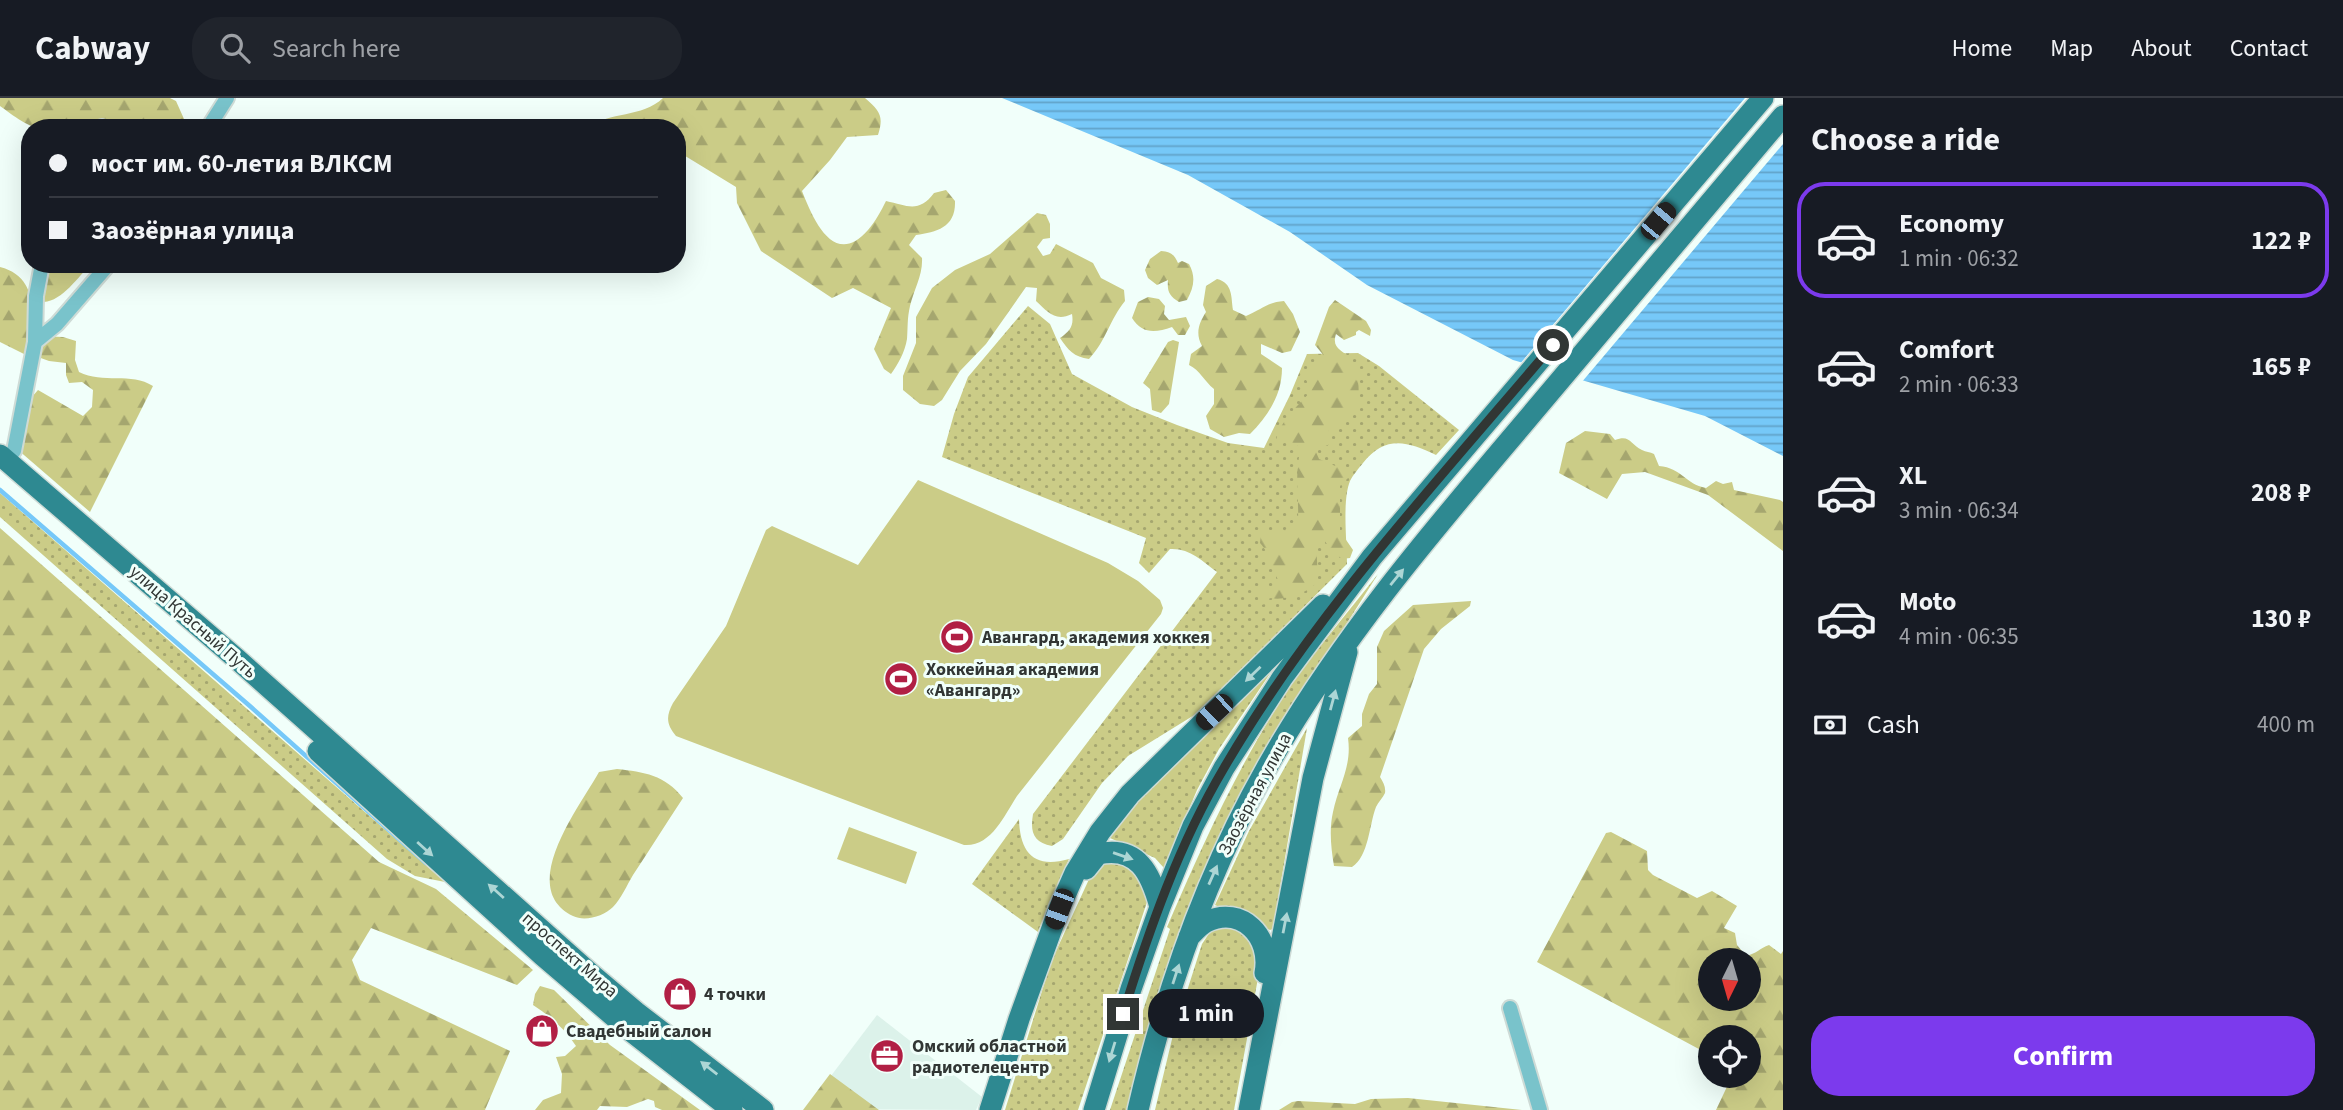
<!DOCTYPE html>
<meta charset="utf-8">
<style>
body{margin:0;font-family:"Source Sans 3",sans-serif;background:#20242c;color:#f1f3f6;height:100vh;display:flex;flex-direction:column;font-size:26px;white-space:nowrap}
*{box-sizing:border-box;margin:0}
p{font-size:23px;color:#9ea1a6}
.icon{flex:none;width:38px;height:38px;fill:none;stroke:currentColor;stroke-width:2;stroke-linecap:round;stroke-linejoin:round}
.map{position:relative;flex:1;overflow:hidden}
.panel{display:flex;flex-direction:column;background:#171b24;width:560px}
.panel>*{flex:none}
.banner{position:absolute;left:21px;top:21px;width:665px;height:154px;border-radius:28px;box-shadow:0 7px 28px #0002;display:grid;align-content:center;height:154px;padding:0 28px;background:#171b24}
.needle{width:46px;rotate:185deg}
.fabs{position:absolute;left:1698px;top:850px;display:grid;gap:14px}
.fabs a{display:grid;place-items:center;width:63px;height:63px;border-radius:50%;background:#171b24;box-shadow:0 7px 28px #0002;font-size:35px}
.end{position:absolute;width:32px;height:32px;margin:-16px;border:9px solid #313634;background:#fff;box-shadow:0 0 0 4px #fff}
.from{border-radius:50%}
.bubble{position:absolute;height:49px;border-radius:24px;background:#171b24;box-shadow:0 7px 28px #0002;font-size:23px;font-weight:700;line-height:49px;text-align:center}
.car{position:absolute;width:21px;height:42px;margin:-21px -10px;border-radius:9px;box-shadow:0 0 5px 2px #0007;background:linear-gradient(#222 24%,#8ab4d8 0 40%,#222 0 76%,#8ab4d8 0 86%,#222 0)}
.banner b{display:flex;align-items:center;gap:24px;height:66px;font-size:26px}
.banner b+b{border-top:2px solid #363941}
.banner i{width:18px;height:18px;background:#f1f3f6}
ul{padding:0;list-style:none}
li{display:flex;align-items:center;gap:21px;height:116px;margin:0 14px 10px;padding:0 14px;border:4px solid transparent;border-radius:28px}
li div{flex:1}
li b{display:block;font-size:26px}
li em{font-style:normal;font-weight:700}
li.selected{border-color:#7c3aed}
li>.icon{width:63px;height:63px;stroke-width:1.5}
h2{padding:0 28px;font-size:32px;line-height:84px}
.pay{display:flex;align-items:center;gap:18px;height:77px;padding:0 28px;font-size:26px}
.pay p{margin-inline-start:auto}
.cta{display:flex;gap:14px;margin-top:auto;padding:14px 28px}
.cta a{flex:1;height:80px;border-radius:28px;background:#7c3aed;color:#fff;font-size:28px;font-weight:700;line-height:80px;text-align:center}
header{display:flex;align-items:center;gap:42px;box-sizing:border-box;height:98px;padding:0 35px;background:#171b24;border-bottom:2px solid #363941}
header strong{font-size:33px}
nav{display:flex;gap:38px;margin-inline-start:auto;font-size:24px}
.search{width:490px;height:63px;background:#20242c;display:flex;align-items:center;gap:18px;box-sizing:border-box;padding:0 24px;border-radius:28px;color:#9ea1a6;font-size:26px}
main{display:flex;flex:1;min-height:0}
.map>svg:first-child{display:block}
.built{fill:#dcf2ea}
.green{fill:url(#green-dots)}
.forest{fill:url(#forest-firs);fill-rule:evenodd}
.pitch{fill:#cbcc87}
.water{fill:url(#water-rules)}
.pier{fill:#f1fffa}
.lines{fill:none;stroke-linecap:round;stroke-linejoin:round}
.stream{stroke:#76c8f8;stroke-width:4.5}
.street-casing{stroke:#cedbd6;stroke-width:18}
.primary-casing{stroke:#cedbd6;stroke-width:24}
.street{stroke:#79c3cb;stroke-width:14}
.primary{stroke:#2e8991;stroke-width:21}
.oneway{fill:#add6d5}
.route{stroke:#313634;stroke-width:9}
.labels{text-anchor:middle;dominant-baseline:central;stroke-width:6;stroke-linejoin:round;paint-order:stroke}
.street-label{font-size:18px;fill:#313634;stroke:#f1fffa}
.poi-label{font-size:18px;font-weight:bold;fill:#313634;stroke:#f1fffa;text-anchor:start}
</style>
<header>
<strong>Cabway</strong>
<div class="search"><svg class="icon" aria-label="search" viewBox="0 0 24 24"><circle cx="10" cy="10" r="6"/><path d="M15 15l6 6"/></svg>Search here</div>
<nav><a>Home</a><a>Map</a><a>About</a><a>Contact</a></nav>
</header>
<main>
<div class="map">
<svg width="1783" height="1012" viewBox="0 0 1783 1012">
<defs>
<pattern id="green-dots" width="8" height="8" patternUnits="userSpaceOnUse" patternTransform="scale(1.75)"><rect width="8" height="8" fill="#cbcc87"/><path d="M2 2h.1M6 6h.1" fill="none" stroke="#a5a66f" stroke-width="1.8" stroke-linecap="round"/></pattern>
<pattern id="forest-firs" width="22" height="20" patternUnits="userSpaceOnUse" patternTransform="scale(1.75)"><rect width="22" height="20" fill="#cbcc87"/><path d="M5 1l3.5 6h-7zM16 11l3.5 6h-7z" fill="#a5a66f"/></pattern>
<pattern id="water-rules" width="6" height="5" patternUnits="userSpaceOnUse" patternTransform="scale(1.75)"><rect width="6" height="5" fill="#76c8f8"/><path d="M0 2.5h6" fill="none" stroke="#61a3ca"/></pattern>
</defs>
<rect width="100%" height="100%" fill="#f1fffa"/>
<!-- built -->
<path class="built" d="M 877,917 L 982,999 L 976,1012 L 806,1011 Z"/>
<!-- green -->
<path class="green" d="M 1028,208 L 1050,226 L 1072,276 L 1132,309 L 1177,327 L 1228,345 L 1264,350 L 1290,297 L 1307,256 L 1358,255 L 1379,268 L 1459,332 L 1436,357 C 1407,343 1385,337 1363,365 C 1359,370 1353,377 1350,383 C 1342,403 1347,444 1347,466 L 1196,616 L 1128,658 L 1102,685 L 1063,741 L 1052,748 C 1033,744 1030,734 1033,716 L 1217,474 C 1202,463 1190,450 1170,451 L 1149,475 L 1139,465 L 1146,440 L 942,359 L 954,316 L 968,279 Z
M 0,395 L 445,784 L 415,778 L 387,761 L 0,419 Z
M 1378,476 L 1311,582 L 1166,874 L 1144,943 L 1129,1012 L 1110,1012 L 1170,831 L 1167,829 C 1205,741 1245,652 1301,573 C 1326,540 1352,509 1378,476 Z
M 1278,564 L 1219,651 L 1197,692 L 1164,770 L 1155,760 L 1110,740 L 1109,736 L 1140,697 Z
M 1307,630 L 1273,831 L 1270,832 L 1215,807 L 1249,733 Z
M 1019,721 C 1020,755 1034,771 1069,761 L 1038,834 L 972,786 Z
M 1102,762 L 1121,766 L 1136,773 L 1148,801 L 1078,1012 L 1005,1012 L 1051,864 L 1096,766 Z
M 1220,827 L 1235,830 L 1253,843 L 1260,869 L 1234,1012 L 1155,1012 L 1173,937 L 1202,846 L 1212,831 Z"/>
<!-- forest -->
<path class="forest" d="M 0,0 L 170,0 L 176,3 L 188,30 L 69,30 L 62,26 C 41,41 17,20 0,8 Z
M 663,0 L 865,0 C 880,13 884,18 878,37 L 847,39 L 830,62 L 802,93 C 813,121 834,171 868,132 C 875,124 881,113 886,103 C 908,108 919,115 934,95 L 946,92 L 955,103 C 956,129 937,134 916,137 L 909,147 L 922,160 C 923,177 914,191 910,208 C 907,221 908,229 907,241 C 905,254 898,266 891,276 L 884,271 L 874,251 L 891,210 L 853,190 L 832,200 L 761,153 L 737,105 L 736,89 L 677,53 L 677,30 L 587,30 C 610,13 642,20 663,0 Z
M 1037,115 L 1046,117 L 1050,126 L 1050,140 L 1043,141 L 1037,149 L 1043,158 L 1050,156 L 1056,146 L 1093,165 L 1101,180 L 1124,192 L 1125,203 C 1110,221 1106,243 1089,261 C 1074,259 1068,252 1060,240 C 1070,233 1074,228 1072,216 C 1055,224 1048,214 1036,203 L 1037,190 L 1026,189 L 986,246 L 960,273 L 942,302 L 934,308 L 920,306 L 903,292 L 903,278 L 916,245 L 916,219 L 932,190 L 955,172 L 990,156 Z
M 1161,153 C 1171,154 1174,156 1178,165 L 1182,163 L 1189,166 C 1196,179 1194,189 1187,202 L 1179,204 C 1169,198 1167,193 1168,182 L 1157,187 L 1148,180 L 1145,172 L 1150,161 Z
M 48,166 L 91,166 C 79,178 62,203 44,204 L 39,195 Z
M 0,169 C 42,180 33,224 26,257 L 0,244 Z
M 1217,181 C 1233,185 1231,199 1233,212 L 1246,218 C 1261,212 1267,204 1284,203 L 1293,216 L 1300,234 L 1291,253 L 1282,255 L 1261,246 L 1261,256 L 1282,270 C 1282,297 1268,318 1250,336 L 1239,335 L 1224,339 L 1210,331 L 1206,318 L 1214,306 L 1214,291 C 1204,283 1200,272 1189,267 L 1191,256 L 1202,248 C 1195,235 1199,225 1206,214 L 1203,207 L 1206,188 Z
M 1148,199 L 1159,201 L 1165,208 L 1164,216 L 1169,222 L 1186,219 L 1190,228 L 1185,237 L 1178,237 L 1172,229 C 1155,235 1142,236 1132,220 L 1138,204 Z
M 1335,202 L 1366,223 L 1371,232 L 1370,238 L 1359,232 L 1356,234 L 1356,237 L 1344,242 L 1336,236 C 1331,251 1343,252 1351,261 C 1360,273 1362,308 1352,319 C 1347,325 1335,329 1328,333 L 1328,347 L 1315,352 L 1319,361 L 1347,373 L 1350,378 L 1340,388 L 1340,433 L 1353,452 L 1350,460 L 1342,461 L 1331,452 L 1322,439 L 1316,441 L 1318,484 C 1306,495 1287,503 1270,500 L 1265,506 L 1260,507 L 1256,492 L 1264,490 L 1275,491 L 1278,482 C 1272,470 1269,454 1260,445 L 1261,435 L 1280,436 L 1298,422 C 1299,396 1294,376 1301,350 L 1288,342 L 1276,350 C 1274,328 1297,309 1311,293 L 1305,279 L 1307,270 L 1325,259 L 1315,247 L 1329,209 Z
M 40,238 L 63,239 L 76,243 L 75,262 L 79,274 C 103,286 131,274 153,288 L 90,414 L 17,351 L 31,300 L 38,292 L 83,318 L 92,309 L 93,292 L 82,284 L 69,285 L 66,277 L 66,265 L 49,263 L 38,259 Z
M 1173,242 L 1179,244 L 1169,306 L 1161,315 L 1152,312 L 1150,291 L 1143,285 L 1168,244 Z
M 1585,333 L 1610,336 L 1615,342 C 1630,336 1630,346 1642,352 C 1646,354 1650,354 1654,356 L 1659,368 C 1682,370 1685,386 1706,390 L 1716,383 L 1723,386 L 1732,384 L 1734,392 L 1780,402 L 1783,404 L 1783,453 L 1708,397 L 1645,374 L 1622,376 L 1607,401 L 1559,375 L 1566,345 Z
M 0,430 L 379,764 L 436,791 L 533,872 L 517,887 L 371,830 L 352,862 L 360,882 L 510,953 L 485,1012 L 0,1012 Z
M 1471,503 L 1470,508 L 1441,531 L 1424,551 L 1380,679 C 1383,684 1386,689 1385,695 C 1383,700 1378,704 1376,709 C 1369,727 1369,758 1352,769 L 1334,768 C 1331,750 1329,731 1333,714 C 1339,686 1352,669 1348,640 L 1362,628 L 1362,616 L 1369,596 L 1377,586 L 1377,549 L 1384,533 L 1413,507 Z
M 617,671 C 644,674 665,677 683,700 C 666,726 650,751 633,777 C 627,787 621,801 613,809 C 604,818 585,824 573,818 C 516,790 579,710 599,674 Z
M 1611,734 L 1647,753 L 1648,772 L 1653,777 L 1697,800 L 1712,793 L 1737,808 L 1724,830 L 1735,835 L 1737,847 L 1746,858 C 1756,856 1760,850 1769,847 L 1781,856 L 1783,853 L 1783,1012 L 1716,1012 L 1732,978 L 1748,978 L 1748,940 L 1710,940 L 1710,957 L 1537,864 L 1606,735 ZM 1710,863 L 1748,863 L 1748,901 L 1710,901 Z
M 540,888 L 554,892 L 610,947 L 700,1012 L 662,1012 L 655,1009 L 654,1003 L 648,1001 L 627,1009 L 600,1008 L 597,1012 L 535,1012 L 543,1002 L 561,995 L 562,976 L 556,959 L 565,958 L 576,948 C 565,931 550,918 533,907 L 535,896 Z
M 830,976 L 879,1012 L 803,1012 Z
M 1408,1000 L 1522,1012 L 1279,1012 L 1292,1004 L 1298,1003 L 1355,1006 L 1371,1001 Z"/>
<!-- pitch -->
<path class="pitch" d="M 918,382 L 1108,465 L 1138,483 L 1160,502 L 1163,510 L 1161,516 L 1017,698 C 1004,718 991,749 964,747 L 676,638 C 666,626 666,618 673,605 L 726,528 L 766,432 L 772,428 L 858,467 Z
M 849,729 L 917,754 L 906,786 L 837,761 Z"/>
<!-- water -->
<path class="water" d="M 1002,0 L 1783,0 L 1783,358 L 1705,318 L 1513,262 L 1367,187 L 1290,134 L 1188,77 Z"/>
<!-- pier -->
<path class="pier" d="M 1745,0 L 1783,0 L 1783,46 L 1581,285 L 1519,267 Z"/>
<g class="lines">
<!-- stream -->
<path class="stream" d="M 0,392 L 251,609 L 426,765"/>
<!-- street casing -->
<g class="street-casing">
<path id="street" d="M 102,30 L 102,29
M 208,30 L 227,0
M 35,244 L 57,226 L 109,166
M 6,363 L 14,353 L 35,244 L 36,198 L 42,166
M 1510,910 L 1540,1012"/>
</g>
<!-- primary casing -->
<g class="primary-casing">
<path id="primary" d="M 0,357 L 238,562 L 591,876 L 636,914 L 763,1012
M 318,653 L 542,857 L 632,934 L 732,1012
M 1086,771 L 1098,756 C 1138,747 1151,776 1160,809
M 1189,839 C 1194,834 1200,827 1206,824 C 1242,807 1272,839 1265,875
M 990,1012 L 1019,921 L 1059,811 L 1075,775 L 1100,734 L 1130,696 L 1323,507
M 1094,1012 L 1131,891 L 1160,809 L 1193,728 L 1224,670 L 1282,580 L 1372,459 L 1763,0
M 1138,1012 C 1166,891 1208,772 1270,664 C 1339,543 1429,437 1519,331 C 1607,227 1695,122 1783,18
M 1249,1012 L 1313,680 L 1347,554"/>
</g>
<!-- street -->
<use href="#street" class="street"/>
<!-- primary -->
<use href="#primary" class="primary"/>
</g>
<!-- one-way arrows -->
<defs><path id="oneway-solid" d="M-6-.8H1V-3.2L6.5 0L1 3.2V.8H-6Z" transform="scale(1.75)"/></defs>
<g class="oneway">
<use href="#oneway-solid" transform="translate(1397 479) rotate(-51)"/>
<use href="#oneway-solid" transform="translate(1253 576) rotate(136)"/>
<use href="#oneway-solid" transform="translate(1333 602) rotate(-75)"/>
<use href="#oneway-solid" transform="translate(425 751) rotate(42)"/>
<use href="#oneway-solid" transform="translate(1123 758) rotate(19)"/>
<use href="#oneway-solid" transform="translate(1213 777) rotate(-66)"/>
<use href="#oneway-solid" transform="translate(496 793) rotate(-138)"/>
<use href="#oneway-solid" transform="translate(1285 825) rotate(-79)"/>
<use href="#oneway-solid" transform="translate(1176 876) rotate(-72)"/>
<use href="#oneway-solid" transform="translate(1112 954) rotate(107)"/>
<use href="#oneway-solid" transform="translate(709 970) rotate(-142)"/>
</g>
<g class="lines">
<!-- route -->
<path class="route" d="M 1123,916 C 1149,832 1179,746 1224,670 C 1314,515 1438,383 1553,247"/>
</g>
<!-- icons -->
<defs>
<g id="stadium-disc" transform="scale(1.75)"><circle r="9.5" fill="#b11f44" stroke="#f1fffa"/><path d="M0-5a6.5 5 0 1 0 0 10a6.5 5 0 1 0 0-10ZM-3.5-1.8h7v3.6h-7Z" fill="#fff"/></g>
<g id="shop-disc" transform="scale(1.75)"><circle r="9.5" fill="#b11f44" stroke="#f1fffa"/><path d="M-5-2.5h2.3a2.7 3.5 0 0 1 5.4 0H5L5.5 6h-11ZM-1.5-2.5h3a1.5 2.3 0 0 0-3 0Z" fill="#fff"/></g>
<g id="office-disc" transform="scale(1.75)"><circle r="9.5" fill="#b11f44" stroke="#f1fffa"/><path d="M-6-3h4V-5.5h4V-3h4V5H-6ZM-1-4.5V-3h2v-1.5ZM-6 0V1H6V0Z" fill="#fff"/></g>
</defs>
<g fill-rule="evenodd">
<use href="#stadium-disc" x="957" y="539"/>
<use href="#stadium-disc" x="901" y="581"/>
<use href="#shop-disc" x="680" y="896"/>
<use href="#shop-disc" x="542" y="933"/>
<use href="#office-disc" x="887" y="958"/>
</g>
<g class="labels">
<!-- street labels -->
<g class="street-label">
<text transform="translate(193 524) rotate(41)">улица Красный Путь</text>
<text transform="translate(1255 696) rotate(-62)">Заозёрная улица</text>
<text transform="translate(570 857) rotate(41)">проспект Мира</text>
</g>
<!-- poi labels -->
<g class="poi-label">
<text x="982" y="539">Авангард, академия хоккея</text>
<text x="926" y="571">Хоккейная академия<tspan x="926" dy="21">«Авангард»</tspan></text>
<text x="704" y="896">4 точки</text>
<text x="566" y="933">Свадебный салон</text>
<text x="912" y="948">Омский областной<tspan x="912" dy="21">радиотелецентр</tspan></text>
</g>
</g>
</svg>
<div class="fabs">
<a><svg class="needle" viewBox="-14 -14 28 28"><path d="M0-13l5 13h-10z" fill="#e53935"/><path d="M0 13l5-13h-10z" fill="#9ea1a6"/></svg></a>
<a><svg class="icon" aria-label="locate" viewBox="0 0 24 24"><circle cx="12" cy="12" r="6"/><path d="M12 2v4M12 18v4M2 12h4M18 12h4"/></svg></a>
</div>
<i class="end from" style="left:1553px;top:247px"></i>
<i class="end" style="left:1123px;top:916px"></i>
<div class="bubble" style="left:1148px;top:891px;width:116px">1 min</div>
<i class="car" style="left:1658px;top:123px;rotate:40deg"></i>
<i class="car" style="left:1214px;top:614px;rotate:227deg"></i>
<i class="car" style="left:1059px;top:811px;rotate:200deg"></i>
<div class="banner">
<b><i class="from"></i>мост им. 60-летия ВЛКСМ</b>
<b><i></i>Заозёрная улица</b>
</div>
</div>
<section class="panel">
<h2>Choose a ride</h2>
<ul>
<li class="selected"><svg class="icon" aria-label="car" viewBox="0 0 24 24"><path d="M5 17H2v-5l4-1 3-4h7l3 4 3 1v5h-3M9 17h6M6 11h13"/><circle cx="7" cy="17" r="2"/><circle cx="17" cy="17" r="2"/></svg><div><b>Economy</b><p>1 min · 06:32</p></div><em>122 ₽</em></li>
<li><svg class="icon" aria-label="car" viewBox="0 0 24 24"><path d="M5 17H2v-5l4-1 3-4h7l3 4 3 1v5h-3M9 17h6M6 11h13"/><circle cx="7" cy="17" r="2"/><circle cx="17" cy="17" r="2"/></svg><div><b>Comfort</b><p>2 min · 06:33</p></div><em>165 ₽</em></li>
<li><svg class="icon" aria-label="car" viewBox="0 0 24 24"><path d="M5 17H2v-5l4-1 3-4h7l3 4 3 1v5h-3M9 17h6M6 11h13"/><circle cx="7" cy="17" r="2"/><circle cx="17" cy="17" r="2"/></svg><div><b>XL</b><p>3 min · 06:34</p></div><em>208 ₽</em></li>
<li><svg class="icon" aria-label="car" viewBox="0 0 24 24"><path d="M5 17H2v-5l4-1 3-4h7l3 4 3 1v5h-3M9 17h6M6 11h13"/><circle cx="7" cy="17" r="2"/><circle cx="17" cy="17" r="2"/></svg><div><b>Moto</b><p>4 min · 06:35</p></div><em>130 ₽</em></li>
</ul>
<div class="pay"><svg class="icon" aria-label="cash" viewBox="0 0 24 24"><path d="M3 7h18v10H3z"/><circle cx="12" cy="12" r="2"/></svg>Cash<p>400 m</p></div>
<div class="cta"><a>Confirm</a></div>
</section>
</main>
